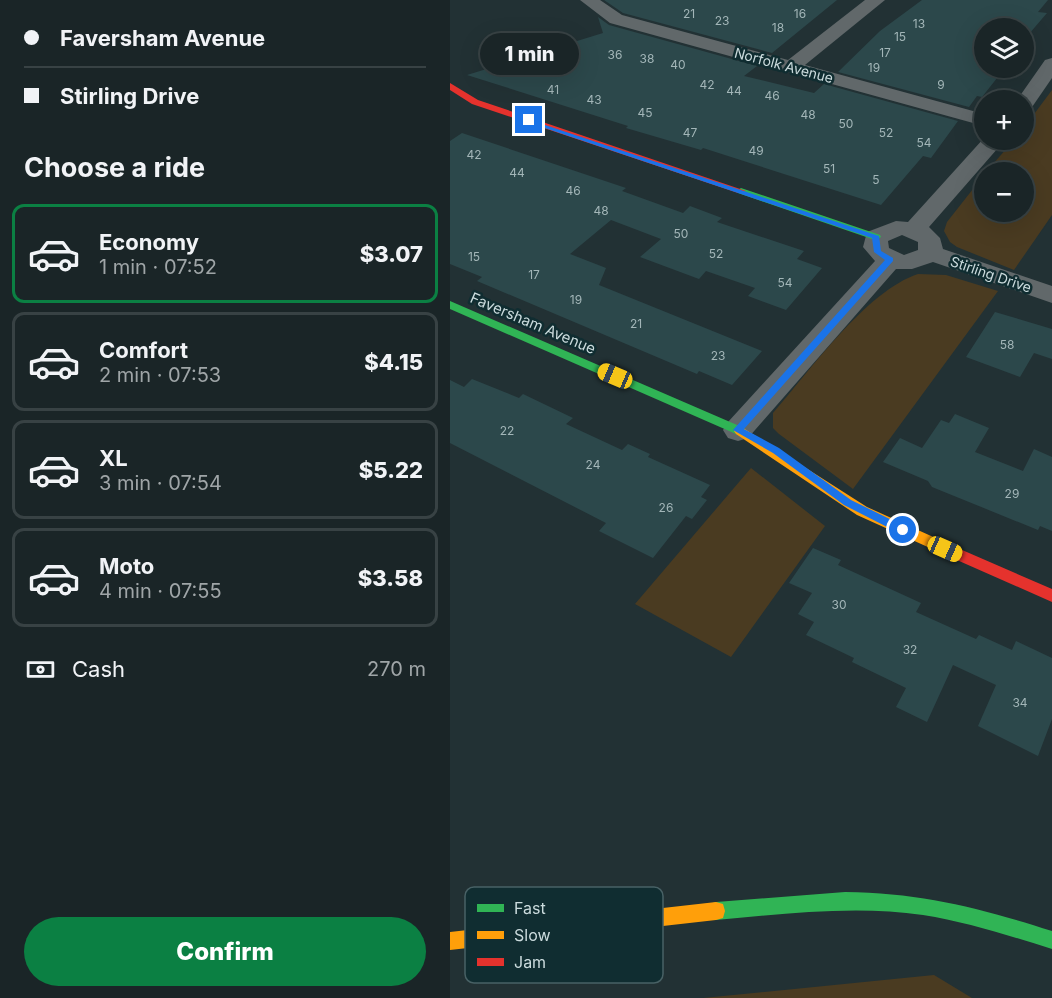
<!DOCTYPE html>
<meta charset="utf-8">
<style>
body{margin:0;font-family:Inter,sans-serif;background:#273133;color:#f1f3f6;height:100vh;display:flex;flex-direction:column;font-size:22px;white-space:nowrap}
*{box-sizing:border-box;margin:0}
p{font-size:20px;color:#9fa5a7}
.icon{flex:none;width:33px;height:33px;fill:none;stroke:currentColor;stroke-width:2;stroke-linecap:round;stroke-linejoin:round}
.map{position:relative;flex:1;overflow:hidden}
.details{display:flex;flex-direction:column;background:#1a2527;width:450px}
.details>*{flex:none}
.banner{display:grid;align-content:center;height:132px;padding:0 24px;background:#1a2527}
.controls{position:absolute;left:524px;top:18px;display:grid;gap:12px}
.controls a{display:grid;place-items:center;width:60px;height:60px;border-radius:50%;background:#1a2527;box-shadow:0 6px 24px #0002,0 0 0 2px #384244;font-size:30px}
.end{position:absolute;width:27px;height:27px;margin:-14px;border:8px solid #1a73e8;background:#fff;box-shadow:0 0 0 3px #fff}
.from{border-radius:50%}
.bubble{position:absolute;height:42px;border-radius:21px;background:#1a2527;box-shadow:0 6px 24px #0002,0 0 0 2px #384244;font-size:20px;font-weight:800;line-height:42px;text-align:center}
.car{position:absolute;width:18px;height:36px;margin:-18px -9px;border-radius:8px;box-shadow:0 0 4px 2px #0007;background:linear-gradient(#f5c518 24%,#345 0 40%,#f5c518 0 76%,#345 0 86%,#f5c518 0)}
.banner b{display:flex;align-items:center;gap:21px;height:57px;font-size:22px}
.banner b+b{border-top:2px solid #384244}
.banner i{width:15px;height:15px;background:#f1f3f6}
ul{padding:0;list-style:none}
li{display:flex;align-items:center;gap:18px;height:99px;margin:0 12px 9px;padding:0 12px;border:3px solid #384244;border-radius:12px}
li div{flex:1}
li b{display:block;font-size:22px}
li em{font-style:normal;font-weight:800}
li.on{border-color:#0b8043}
li>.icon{width:54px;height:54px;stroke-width:1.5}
h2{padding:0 24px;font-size:27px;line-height:72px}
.pay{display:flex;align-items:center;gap:15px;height:66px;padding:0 24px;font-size:22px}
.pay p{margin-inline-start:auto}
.button{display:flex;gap:12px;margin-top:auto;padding:12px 24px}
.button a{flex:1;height:69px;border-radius:36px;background:#0b8043;color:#fff;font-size:24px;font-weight:800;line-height:69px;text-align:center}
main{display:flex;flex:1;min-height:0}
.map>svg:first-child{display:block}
.green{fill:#4a3b21}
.building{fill:#2c484b}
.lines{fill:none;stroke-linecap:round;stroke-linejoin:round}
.street{fill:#61686a;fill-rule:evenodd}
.fast{fill:#30b455;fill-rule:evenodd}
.slow{fill:#ff9f0a;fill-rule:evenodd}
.jam{fill:#e5322d;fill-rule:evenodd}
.route{fill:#1a73e8}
.labels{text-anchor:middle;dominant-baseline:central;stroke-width:5;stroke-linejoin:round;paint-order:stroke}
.number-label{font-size:12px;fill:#a3b6b8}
.far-street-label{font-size:14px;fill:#cbdbdd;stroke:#102d31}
.street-label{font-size:15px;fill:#cbdbdd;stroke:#102d31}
.key{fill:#102d31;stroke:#486165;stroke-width:1.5}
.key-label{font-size:16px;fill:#cbdbdd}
</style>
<main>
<section class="details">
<div class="banner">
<b><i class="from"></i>Faversham Avenue</b>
<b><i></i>Stirling Drive</b>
</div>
<h2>Choose a ride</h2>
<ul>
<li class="on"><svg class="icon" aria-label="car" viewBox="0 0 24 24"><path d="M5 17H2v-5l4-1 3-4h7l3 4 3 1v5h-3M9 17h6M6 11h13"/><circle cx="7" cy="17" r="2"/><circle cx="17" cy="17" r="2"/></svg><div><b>Economy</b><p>1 min · 07:52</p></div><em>$3.07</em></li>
<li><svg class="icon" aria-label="car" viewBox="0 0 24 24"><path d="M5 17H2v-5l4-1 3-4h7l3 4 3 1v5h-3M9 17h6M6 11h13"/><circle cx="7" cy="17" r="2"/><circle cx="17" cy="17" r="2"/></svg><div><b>Comfort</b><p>2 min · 07:53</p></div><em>$4.15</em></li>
<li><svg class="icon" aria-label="car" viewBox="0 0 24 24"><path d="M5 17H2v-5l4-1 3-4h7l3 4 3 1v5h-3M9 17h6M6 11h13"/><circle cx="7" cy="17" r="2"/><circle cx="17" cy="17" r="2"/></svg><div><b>XL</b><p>3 min · 07:54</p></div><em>$5.22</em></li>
<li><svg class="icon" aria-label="car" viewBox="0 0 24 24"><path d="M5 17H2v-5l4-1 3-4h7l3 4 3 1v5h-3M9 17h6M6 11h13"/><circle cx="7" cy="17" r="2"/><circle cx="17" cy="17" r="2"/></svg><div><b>Moto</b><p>4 min · 07:55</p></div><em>$3.58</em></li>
</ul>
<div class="pay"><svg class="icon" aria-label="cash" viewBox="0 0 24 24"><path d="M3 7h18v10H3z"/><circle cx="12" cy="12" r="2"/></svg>Cash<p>270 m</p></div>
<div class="button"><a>Confirm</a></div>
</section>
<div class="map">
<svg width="602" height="998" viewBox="0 0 602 998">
<rect width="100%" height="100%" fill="#223134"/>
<!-- green -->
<path class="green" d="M 602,90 L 602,215 L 564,270 L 507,247 L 500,242 L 494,231 L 497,222 L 534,175 L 534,212 L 573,212 L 573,172 L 536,172 L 564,140 L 573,140 L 573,129 Z
M 468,274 L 496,275 L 548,291 L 403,489 L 329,434 L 323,428 L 323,413 C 360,371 416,291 468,274 Z
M 301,468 L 375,526 L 281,657 L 185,604 Z
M 484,975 L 522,998 L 253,998 Z"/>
<!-- building -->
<path class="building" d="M 154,0 L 387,0 L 322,53 L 173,13 Z
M 472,0 L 598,0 L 588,12 L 597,13 L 573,41 L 573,28 L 534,28 L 534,68 L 555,68 L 532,97 L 527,96 L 519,107 L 388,72 L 430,31 Z
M 148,17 L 159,25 L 307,66 L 294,76 L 364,93 L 374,84 L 508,121 L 481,158 L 473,156 L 431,205 L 253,148 L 251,150 L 176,128 L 178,126 L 17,75 L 153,33 Z
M 12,133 L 176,188 L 172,191 L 233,213 L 240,206 L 272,218 L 267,222 L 354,251 L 347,259 L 372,268 L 336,310 L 298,296 L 305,288 L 256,271 L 249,279 L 190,257 L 211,239 L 161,220 L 120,254 L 156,268 L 149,285 L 312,351 L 282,385 L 249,371 L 247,374 L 27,281 L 32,277 L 0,264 L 0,141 Z
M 545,312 L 602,329 L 602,359 L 584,353 L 570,377 L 516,357 Z
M 22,379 L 69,398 L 73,394 L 123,418 L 116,424 L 172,450 L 178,444 L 200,454 L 198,457 L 260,485 L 251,497 L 257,500 L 242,519 L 236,516 L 203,558 L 149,531 L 156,523 L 0,443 L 0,380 L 14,387 Z
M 505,414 L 539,428 L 525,452 L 573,471 L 584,449 L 602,457 L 602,531 L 590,526 L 588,530 L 482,487 L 478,481 L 433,462 L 450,438 L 472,448 L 491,420 L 499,423 Z
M 363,548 L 391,560 L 388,565 L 471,603 L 466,612 L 526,639 L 529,635 L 562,650 L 566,641 L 602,658 L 602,719 L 588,756 L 528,726 L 546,685 L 503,665 L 477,722 L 446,707 L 456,688 L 402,662 L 404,658 L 356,635 L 364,622 L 348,614 L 362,593 L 339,583 Z"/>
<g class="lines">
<!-- street -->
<path class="street" d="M 130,0 L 150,0 L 172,15 L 338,60 L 415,0 L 435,0 L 355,65 L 534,114 L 534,126 L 160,23 Z
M 602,58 L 602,78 L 580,110 L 573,112 L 573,100 L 567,100 L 595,60 Z
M 534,138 L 555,140 L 479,227 L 490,238 L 493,249 L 602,286 L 602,303 L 483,262 L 462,269 L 446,269 L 298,438 L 288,441 L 278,438 L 273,430 L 278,422 L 425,261 L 413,247 L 417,232 L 446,221 L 458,222 ZM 452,235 L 468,242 L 468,250 L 454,255 L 439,248 L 438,241 Z"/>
<!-- fast -->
<path class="fast" d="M 291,188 L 430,235 L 431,237 L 426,240 L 422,239 L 288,193 L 286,191 Z
M 0,301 L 294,428 L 296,431 L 290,436 L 286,434 L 0,309 Z
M 395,892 C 473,893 529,908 602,931 L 602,949 C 560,936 517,922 473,915 C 404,905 335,914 266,920 L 259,918 L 257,911 L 259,904 L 266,902 Z"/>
<!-- slow -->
<path class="slow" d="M 290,426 L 417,507 L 501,545 L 503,549 L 501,553 L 491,553 L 407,515 L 286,434 L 284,431 L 286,428 Z
M 266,902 L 273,904 L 275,911 L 273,918 L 266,920 L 0,950 L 0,932 Z"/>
<!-- jam -->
<path class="jam" d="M 0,83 L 28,100 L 296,191 L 288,193 L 22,104 L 0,90 Z
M 496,543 L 602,589 L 602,602 L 491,553 L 489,549 L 491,545 Z"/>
</g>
<!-- route -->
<path class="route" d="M 77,119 L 429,236 L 431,251 L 443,258 L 443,261 L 294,429 L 329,448 L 401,500 L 456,527 L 456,533 L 449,533 L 394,505 L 323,453 L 283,430 L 435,260 L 424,252 L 422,238 L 77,122 Z"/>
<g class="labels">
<!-- number labels -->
<g class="number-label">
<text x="239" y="13">21</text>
<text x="350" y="13">16</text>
<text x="272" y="20">23</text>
<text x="469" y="23">13</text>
<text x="328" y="27">18</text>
<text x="450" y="36">15</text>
<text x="435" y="52">17</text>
<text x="165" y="54">36</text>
<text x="197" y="58">38</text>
<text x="228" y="64">40</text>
<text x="424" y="67">19</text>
<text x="257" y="84">42</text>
<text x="491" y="84">9</text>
<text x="103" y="89">41</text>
<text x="284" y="90">44</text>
<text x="322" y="95">46</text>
<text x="144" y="99">43</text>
<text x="195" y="112">45</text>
<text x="358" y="114">48</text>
<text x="396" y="123">50</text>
<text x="240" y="132">47</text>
<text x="436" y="132">52</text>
<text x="474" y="142">54</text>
<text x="306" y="150">49</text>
<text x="24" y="154">42</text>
<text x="379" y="168">51</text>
<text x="67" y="172">44</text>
<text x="426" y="179">5</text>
<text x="123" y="190">46</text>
<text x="151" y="210">48</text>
<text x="231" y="233">50</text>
<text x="266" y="253">52</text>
<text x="24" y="256">15</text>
<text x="84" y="274">17</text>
<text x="335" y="282">54</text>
<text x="126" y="299">19</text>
<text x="186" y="323">21</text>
<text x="557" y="344">58</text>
<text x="268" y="355">23</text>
<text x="57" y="430">22</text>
<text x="143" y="464">24</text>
<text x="562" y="493">29</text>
<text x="216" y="507">26</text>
<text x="389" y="604">30</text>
<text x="460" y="649">32</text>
<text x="570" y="702">34</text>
</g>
<!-- far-street labels -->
<g class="far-street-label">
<text transform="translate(334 65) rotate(15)">Norfolk Avenue</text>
<text transform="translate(541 274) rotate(19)">Stirling Drive</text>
</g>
<!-- street labels -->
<g class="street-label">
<text transform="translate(83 323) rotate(23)">Faversham Avenue</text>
</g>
</g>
<!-- legend -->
<rect x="15" y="887" width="198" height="96" rx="9" class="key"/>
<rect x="27" y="904" width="27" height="8" fill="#30b455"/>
<rect x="27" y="931" width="27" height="8" fill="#ff9f0a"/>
<rect x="27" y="958" width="27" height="8" fill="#e5322d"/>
<g class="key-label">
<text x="64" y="914">Fast</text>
<text x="64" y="941">Slow</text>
<text x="64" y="968">Jam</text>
</g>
</svg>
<div class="controls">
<a><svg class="icon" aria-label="layers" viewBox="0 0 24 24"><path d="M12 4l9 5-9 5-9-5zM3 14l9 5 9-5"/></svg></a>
<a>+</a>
<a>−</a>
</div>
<i class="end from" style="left:453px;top:530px"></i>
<i class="end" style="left:79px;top:120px"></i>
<div class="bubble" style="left:30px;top:33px;width:99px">1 min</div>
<i class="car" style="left:165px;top:376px;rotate:293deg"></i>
<i class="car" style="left:495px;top:549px;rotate:114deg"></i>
</div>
</main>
